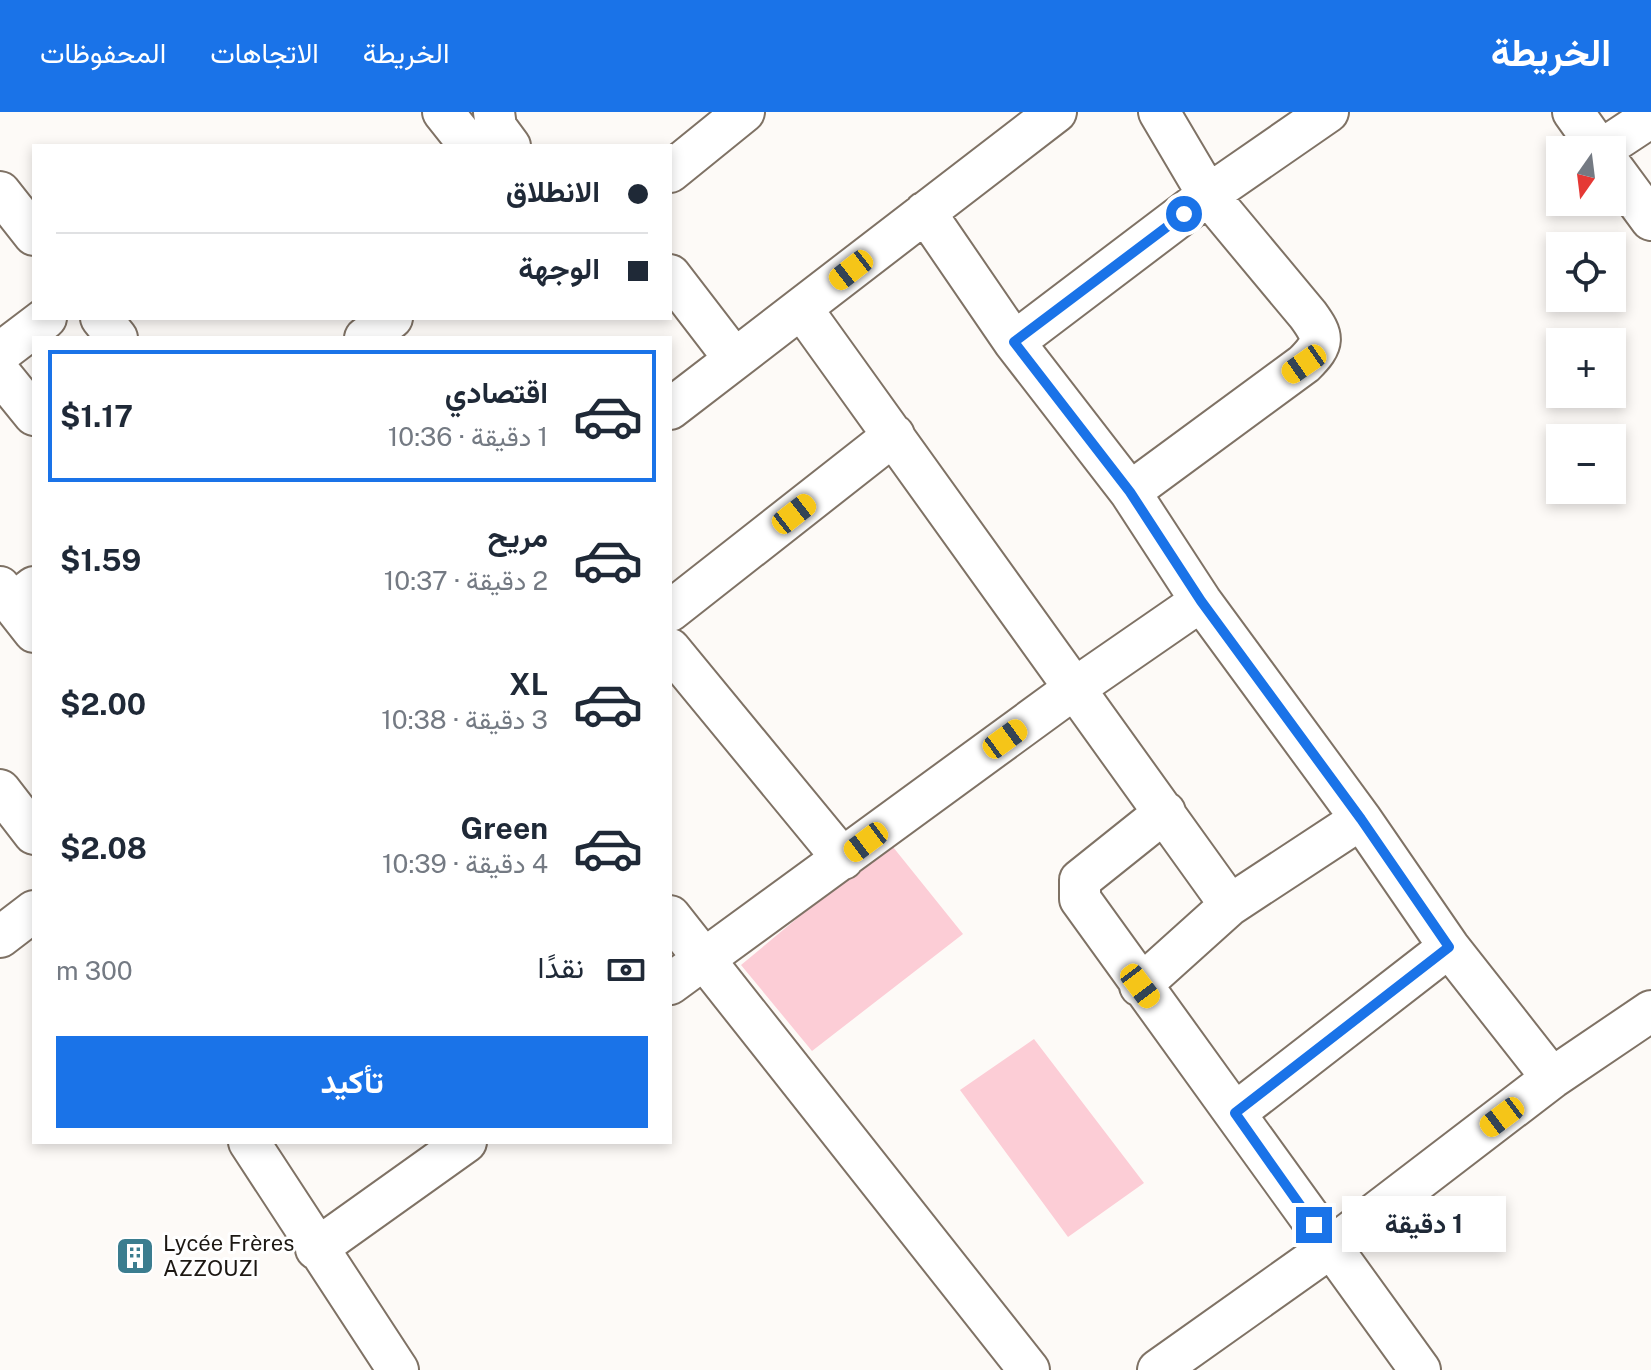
<!DOCTYPE html>
<html lang="ar">
<meta charset="utf-8">
<style>
body{margin:0;font-family:"Public Sans",Vazirmatn,sans-serif;background:#f2f2f3;color:#1f2937;direction:rtl;height:100vh;display:flex;flex-direction:column;font-size:30px;white-space:nowrap}
*{box-sizing:border-box;margin:0}
p{font-size:26px;color:#747a83}
.icon{flex:none;width:44px;height:44px;fill:none;stroke:currentColor;stroke-width:2;stroke-linecap:round;stroke-linejoin:round}
.map{position:relative;flex:1;overflow:hidden;direction:ltr}
.side{position:absolute;left:32px;top:224px;width:640px;height:808px;display:flex;flex-direction:column;background:#fff;border-radius:0px;box-shadow:0 4px 12px #0003;direction:rtl}
.side>*{flex:none}
.hud{position:absolute;left:32px;top:32px;width:640px;height:176px;border-radius:0px;box-shadow:0 4px 12px #0003;direction:rtl;display:grid;align-content:center;height:176px;padding:0 24px;background:#fff}
.needle{width:52px;rotate:194deg}
.buttons{position:absolute;left:1546px;top:24px;display:grid;gap:16px}
.buttons a{display:grid;place-items:center;width:80px;height:80px;border-radius:0px;background:#fff;box-shadow:0 4px 12px #0003;font-size:40px}
.end{position:absolute;width:36px;height:36px;margin:-18px;border:10px solid #1a73e8;background:#fff;box-shadow:0 0 0 4px #fff}
.from{border-radius:50%}
.bubble{position:absolute;height:56px;border-radius:0px;background:#fff;box-shadow:0 4px 12px #0003;font-size:26px;font-weight:700;line-height:56px;text-align:center;direction:rtl}
.car{position:absolute;width:24px;height:48px;margin:-24px -12px;border-radius:10px;box-shadow:0 0 6px 2px #0007;background:linear-gradient(#f5c518 24%,#345 0 40%,#f5c518 0 76%,#345 0 86%,#f5c518 0)}
.hud b{display:flex;align-items:center;gap:28px;height:76px;font-size:30px}
.hud b+b{border-top:2px solid #e0e1e3}
.hud i{width:20px;height:20px;background:#1f2937}
ul{padding:14px 0 0;list-style:none}
li{display:flex;align-items:center;gap:24px;height:132px;margin:0 16px 12px;padding:0 8px;border:4px solid transparent;border-radius:0px}
li div{flex:1}
li b{display:block;font-size:30px}
li em{font-style:normal;font-weight:700}
li.active{border-color:#1a73e8}
li>.icon{width:72px;height:72px;stroke-width:1.5}
.pay{display:flex;align-items:center;gap:20px;height:88px;padding:0 24px;font-size:30px}
.pay p{margin-inline-start:auto}
.cta{display:flex;gap:16px;margin-top:auto;padding:16px 24px}
.cta a{flex:1;height:92px;border-radius:0px;background:#1a73e8;color:#fff;font-size:32px;font-weight:700;line-height:92px;text-align:center}
header{display:flex;align-items:center;gap:48px;box-sizing:border-box;height:112px;padding:0 40px;background:#1a73e8;color:#fff}
header strong{font-size:38px}
nav{display:flex;gap:44px;margin-inline-start:auto;font-size:28px}
.map>svg:first-child{display:block}
.green{fill:#fccdd6}
.lines{fill:none;stroke-linecap:round;stroke-linejoin:round}
.minor-casing{stroke:#7f7265;stroke-width:44}
.minor{stroke:#fff;stroke-width:40}
.route{stroke:#1a73e8;stroke-width:10}
.labels{text-anchor:middle;dominant-baseline:central;stroke-width:6;stroke-linejoin:round;paint-order:stroke}
.poi-label{font-size:22px;fill:#1d1813;stroke:#fff;text-anchor:start}
</style>
<header>
<strong>الخريطة</strong>
<nav><a>الخريطة</a><a>الاتجاهات</a><a>المحفوظات</a></nav>
</header>
<div class="map">
<svg width="1651" height="1258" viewBox="0 0 1651 1258">
<rect width="100%" height="100%" fill="#fdfaf7"/>
<!-- green -->
<path class="green" d="M 889,730 L 963,822 L 812,939 L 741,853 Z
M 1034,927 L 1144,1071 L 1068,1125 L 960,978 Z"/>
<g class="lines">
<!-- minor casing -->
<g class="minor-casing">
<path id="minor" d="M 443,0 L 470,34
M 494,0 L 496,15 L 510,34
M 1573,0 L 1600,38
M 1601,38 L 1651,5
M 1612,55 L 1651,108
M 670,60 L 744,0
M 0,80 L 34,123
M 925,100 L 1014,230 L 1130,380 L 1201,489 L 1361,707 L 1449,835 L 1552,966
M 670,163 L 733,245
M 802,197 L 1230,793
M 101,206 L 117,226
M 365,226 L 392,206
M 1014,230 L 1208,83 L 1328,0
M 0,241 L 46,206
M 0,261 L 34,303
M 670,297 L 1056,0
M 1130,380 L 1304,252 C 1325,231 1324,225 1308,203 L 1208,83 L 1159,0
M 0,475 L 12,492 L 34,475
M 12,492 L 34,520
M 670,499 L 894,323
M 670,537 L 843,747
M 0,678 L 34,722
M 1165,700 L 1080,768 L 1080,787 L 1420,1258
M 670,804 L 1029,1258
M 0,825 L 34,799
M 670,872 L 1075,576 L 1201,489
M 1140,874 L 1230,793 L 1361,707
M 1235,1001 L 1449,835
M 249,1030 L 398,1258
M 316,1137 L 466,1030
M 1158,1258 L 1330,1136 L 1552,966 L 1651,899"/>
</g>
<!-- minor -->
<use href="#minor" class="minor"/>
</g>
<g class="lines">
<!-- route -->
<path class="route" d="M 1184,102 L 1014,230 L 1130,380 L 1201,489 L 1361,707 L 1449,835 L 1235,1001 L 1314,1113"/>
</g>
<!-- icons -->
<defs>
<g id="building-square" transform="scale(2)"><rect x="-9" y="-9" width="18" height="18" rx="4" fill="#3b7d8f" stroke="#fff"/><path d="M-4-6H4V6H1V3H-1V6H-4ZM-2.5-4.3h1.7v1.8h-1.7ZM.8-4.3h1.7v1.8H.8ZM-2.5-1h1.7V.8h-1.7ZM.8-1h1.7V.8H.8Z" fill="#fff"/></g>
</defs>
<g fill-rule="evenodd">
<use href="#building-square" x="135" y="1144"/>
</g>
<g class="labels">
<!-- poi labels -->
<g class="poi-label">
<text x="163" y="1131">Lycée Frères<tspan x="163" dy="25">AZZOUZI</tspan></text>
</g>
</g>
</svg>
<div class="buttons">
<a><svg class="needle" viewBox="-14 -14 28 28"><path d="M0-13l5 13h-10z" fill="#e53935"/><path d="M0 13l5-13h-10z" fill="#747a83"/></svg></a>
<a><svg class="icon" aria-label="locate" viewBox="0 0 24 24"><circle cx="12" cy="12" r="6"/><path d="M12 2v4M12 18v4M2 12h4M18 12h4"/></svg></a>
<a>+</a>
<a>−</a>
</div>
<i class="end from" style="left:1184px;top:102px"></i>
<i class="end" style="left:1314px;top:1113px"></i>
<div class="bubble" style="left:1342px;top:1084px;width:164px">1 دقيقة</div>
<i class="car" style="left:851px;top:158px;rotate:232deg"></i>
<i class="car" style="left:1304px;top:252px;rotate:235deg"></i>
<i class="car" style="left:794px;top:402px;rotate:52deg"></i>
<i class="car" style="left:1005px;top:627px;rotate:54deg"></i>
<i class="car" style="left:866px;top:730px;rotate:233deg"></i>
<i class="car" style="left:1140px;top:874px;rotate:143deg"></i>
<i class="car" style="left:1502px;top:1005px;rotate:233deg"></i>
<div class="hud">
<b><i class="from"></i>الانطلاق</b>
<b><i></i>الوجهة</b>
</div>
<section class="side">
<ul>
<li class="active"><svg class="icon" aria-label="car" viewBox="0 0 24 24"><path d="M5 17H2v-5l4-1 3-4h7l3 4 3 1v5h-3M9 17h6M6 11h13"/><circle cx="7" cy="17" r="2"/><circle cx="17" cy="17" r="2"/></svg><div><b>اقتصادي</b><p>1 دقيقة · 10:36</p></div><em>$1.17</em></li>
<li><svg class="icon" aria-label="car" viewBox="0 0 24 24"><path d="M5 17H2v-5l4-1 3-4h7l3 4 3 1v5h-3M9 17h6M6 11h13"/><circle cx="7" cy="17" r="2"/><circle cx="17" cy="17" r="2"/></svg><div><b>مريح</b><p>2 دقيقة · 10:37</p></div><em>$1.59</em></li>
<li><svg class="icon" aria-label="car" viewBox="0 0 24 24"><path d="M5 17H2v-5l4-1 3-4h7l3 4 3 1v5h-3M9 17h6M6 11h13"/><circle cx="7" cy="17" r="2"/><circle cx="17" cy="17" r="2"/></svg><div><b>XL</b><p>3 دقيقة · 10:38</p></div><em>$2.00</em></li>
<li><svg class="icon" aria-label="car" viewBox="0 0 24 24"><path d="M5 17H2v-5l4-1 3-4h7l3 4 3 1v5h-3M9 17h6M6 11h13"/><circle cx="7" cy="17" r="2"/><circle cx="17" cy="17" r="2"/></svg><div><b>Green</b><p>4 دقيقة · 10:39</p></div><em>$2.08</em></li>
</ul>
<div class="pay"><svg class="icon" aria-label="cash" viewBox="0 0 24 24"><path d="M3 7h18v10H3z"/><circle cx="12" cy="12" r="2"/></svg>نقدًا<p>300 m</p></div>
<div class="cta"><a>تأكيد</a></div>
</section>
</div>
